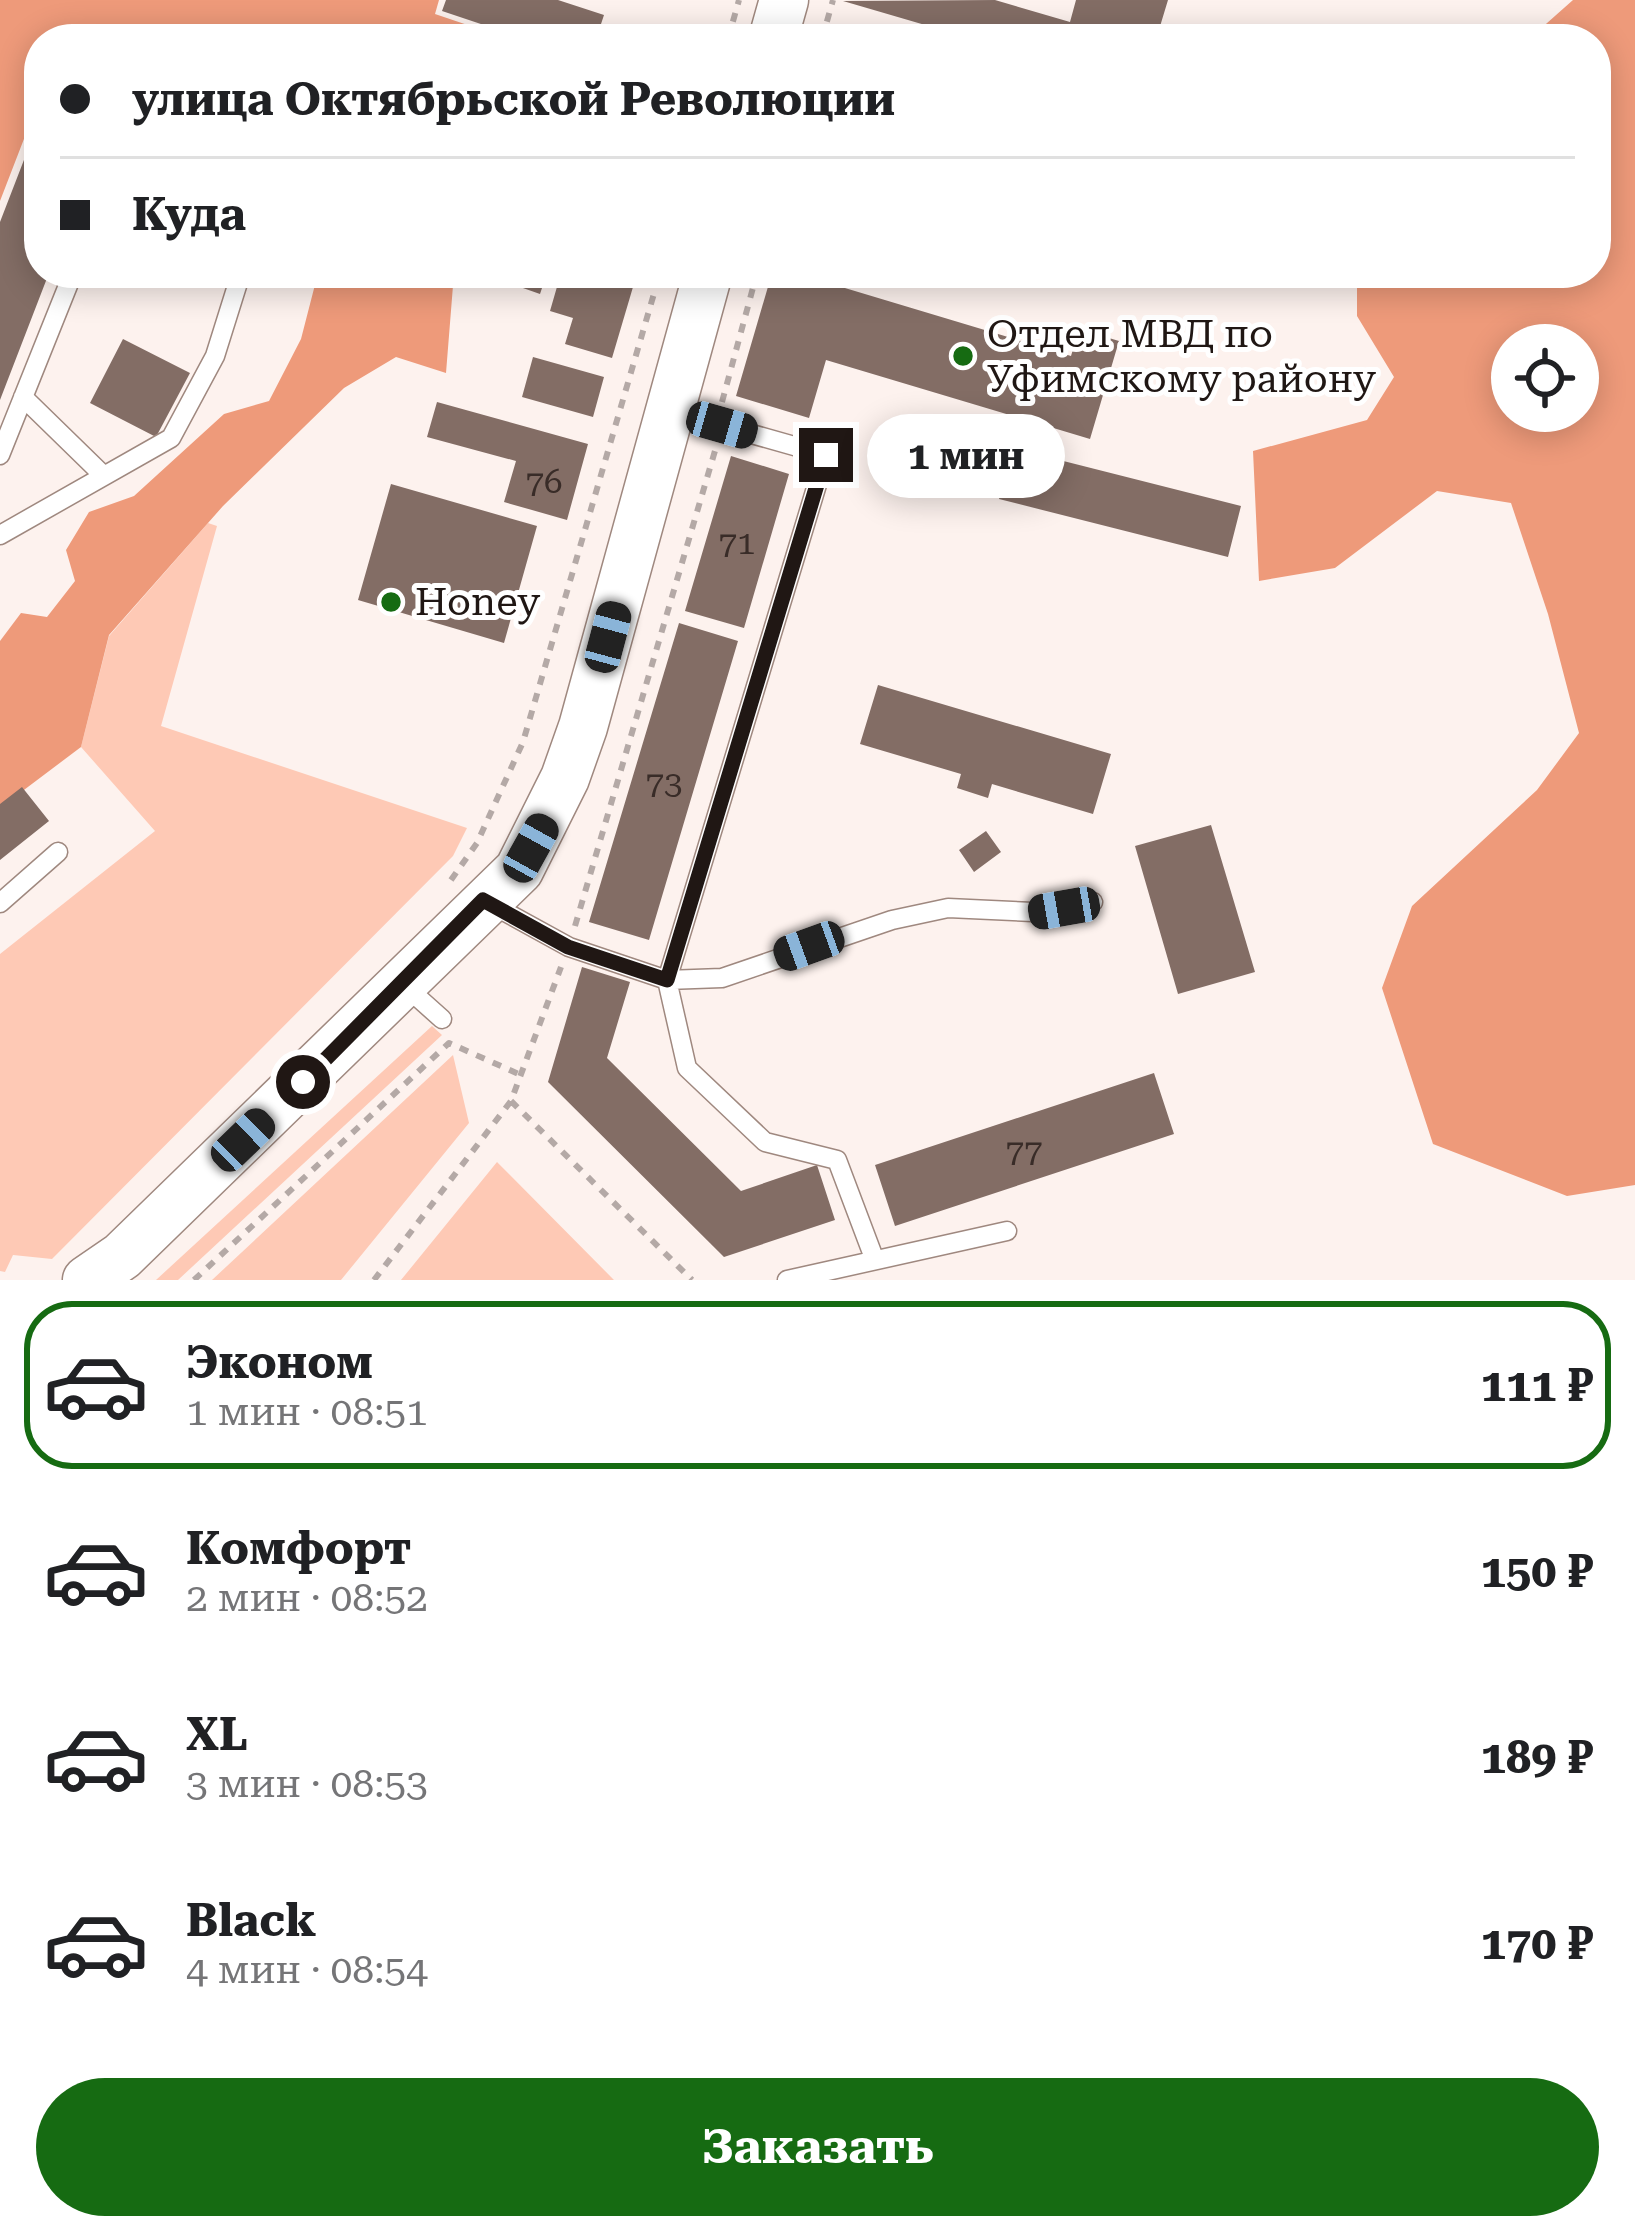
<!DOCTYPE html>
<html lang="ru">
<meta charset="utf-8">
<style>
body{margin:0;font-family:"Roboto Serif",serif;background:#f2f2f2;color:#202124;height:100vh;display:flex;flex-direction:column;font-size:45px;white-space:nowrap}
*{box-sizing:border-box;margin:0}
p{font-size:39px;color:#757577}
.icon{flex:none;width:66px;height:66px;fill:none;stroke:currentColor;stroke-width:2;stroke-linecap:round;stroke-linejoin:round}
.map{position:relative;height:1280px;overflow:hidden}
.sheet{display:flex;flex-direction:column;background:#fff;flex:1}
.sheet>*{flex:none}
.top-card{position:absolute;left:24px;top:24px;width:1587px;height:264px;border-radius:48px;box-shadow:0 6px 30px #0003;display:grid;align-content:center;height:264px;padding:0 36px;background:#fff}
.tools{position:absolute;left:1491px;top:324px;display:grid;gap:24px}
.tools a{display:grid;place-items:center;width:108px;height:108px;border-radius:50%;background:#fff;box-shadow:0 6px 30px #0003;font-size:60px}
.end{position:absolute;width:54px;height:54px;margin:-27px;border:15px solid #201714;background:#fff;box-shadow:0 0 0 6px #fff}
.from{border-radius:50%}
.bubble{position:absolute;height:84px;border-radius:42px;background:#fff;box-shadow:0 6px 30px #0003;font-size:39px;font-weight:700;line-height:84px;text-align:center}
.car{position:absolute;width:36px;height:72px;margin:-36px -18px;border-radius:15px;box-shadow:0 0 9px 3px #0007;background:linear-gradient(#222 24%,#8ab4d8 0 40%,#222 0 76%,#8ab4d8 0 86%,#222 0)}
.top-card b{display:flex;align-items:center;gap:42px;height:114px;font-size:45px}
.top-card b+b{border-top:3px solid #e0e0e0}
.top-card i{width:30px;height:30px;background:#202124}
ul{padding:21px 0 0;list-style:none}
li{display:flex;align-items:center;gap:36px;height:168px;margin:0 24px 18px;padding:0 12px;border:6px solid transparent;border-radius:48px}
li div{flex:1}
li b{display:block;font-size:45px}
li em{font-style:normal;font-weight:700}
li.selected{border-color:#166b12}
li>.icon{width:108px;height:108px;stroke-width:1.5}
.cta{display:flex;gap:24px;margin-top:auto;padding:24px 36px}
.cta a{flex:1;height:138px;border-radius:72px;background:#166b12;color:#fff;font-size:48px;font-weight:700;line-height:138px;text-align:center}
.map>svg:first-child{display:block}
.green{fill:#fec9b5}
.forest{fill:#ee9a7a;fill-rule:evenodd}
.building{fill:#836d65}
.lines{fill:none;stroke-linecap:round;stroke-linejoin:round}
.lane-casing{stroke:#9f887f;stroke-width:21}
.secondary-casing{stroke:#9f887f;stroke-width:51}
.path{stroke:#b4a9a6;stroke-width:6;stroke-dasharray:9 9;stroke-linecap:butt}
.lane{stroke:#fff;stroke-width:18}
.secondary{stroke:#fff;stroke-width:48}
.route{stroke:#201714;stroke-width:15}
.poi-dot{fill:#166b12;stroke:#fff;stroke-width:4.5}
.labels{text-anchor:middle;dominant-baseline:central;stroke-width:10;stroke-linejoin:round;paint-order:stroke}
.number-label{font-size:33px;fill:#392c28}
.poi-label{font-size:39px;fill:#201714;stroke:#fff;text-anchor:start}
</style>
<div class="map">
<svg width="1635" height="1280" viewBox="0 0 1635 1280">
<rect width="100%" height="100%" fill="#fdf2ee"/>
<!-- green -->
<path class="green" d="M 208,523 L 217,526 L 161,726 L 467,828 L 453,856 L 52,1259 L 13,1255 L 5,1272 L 0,1271 L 0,954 L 155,831 L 81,747 L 109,636 Z
M 432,1026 L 442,1035 L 178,1280 L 156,1280 Z
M 453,1055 L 469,1123 L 341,1280 L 212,1280 Z
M 497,1162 L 614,1280 L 401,1280 Z"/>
<!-- forest -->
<path class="forest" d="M 0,0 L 439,0 L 435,14 L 509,39 L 81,39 L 65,33 L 62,39 L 39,39 L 39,100 L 0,201 Z
M 1573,0 L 1635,0 L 1635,1185 L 1567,1196 L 1433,1144 L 1382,988 L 1412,906 L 1537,790 L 1579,733 L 1548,614 L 1511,503 L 1437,491 L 1335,568 L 1259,581 L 1253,451 L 1367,420 L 1394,377 L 1357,316 L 1357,273 L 1596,273 L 1596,39 L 1529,39 ZM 1578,345 L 1578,411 L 1512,411 L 1512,345 Z
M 318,273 L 454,273 L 446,373 L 396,357 L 344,388 L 223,506 L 109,635 L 81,747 L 0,808 L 0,641 L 21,613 L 47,617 L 75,581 L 66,550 L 89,512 L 134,496 L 224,414 L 269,401 L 301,339 Z"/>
<!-- building -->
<path class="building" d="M 446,0 L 558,0 L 604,15 L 596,39 L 526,39 L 442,11 Z
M 995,0 L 1070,22 L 1076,0 L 1168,0 L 1158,33 L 1175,39 L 973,39 L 843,1 Z
M 39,121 L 39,273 L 49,273 L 0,400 L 0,222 Z
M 480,273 L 547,273 L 540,294 Z
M 561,273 L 585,273 L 633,287 L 612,358 L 565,344 L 573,318 L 550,311 Z
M 772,273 L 795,273 L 1071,356 L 1079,329 L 1119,341 L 1090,439 L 826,360 L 809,418 L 736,396 Z
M 123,339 L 190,373 L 156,437 L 90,403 Z
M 533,357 L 604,377 L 593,417 L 522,397 Z
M 437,402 L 588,444 L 567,520 L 504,502 L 516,461 L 427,437 Z
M 1012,448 L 1241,506 L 1228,557 L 999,499 Z
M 731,456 L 789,474 L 744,628 L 685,611 Z
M 391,484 L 537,526 L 504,643 L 358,600 Z
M 679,623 L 738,641 L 649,940 L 589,922 Z
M 878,685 L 1111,754 L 1093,814 L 992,784 L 988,798 L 957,788 L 961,774 L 860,744 Z
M 22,787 L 49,821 L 0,860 L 0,804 Z
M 1211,825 L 1255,972 L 1178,994 L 1135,846 Z
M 986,831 L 1001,852 L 974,872 L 959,850 Z
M 582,967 L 630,982 L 607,1058 L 741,1191 L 817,1165 L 835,1220 L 724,1257 L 548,1082 Z
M 1154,1073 L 1174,1134 L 895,1226 L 875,1165 Z"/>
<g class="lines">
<!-- lane casing -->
<g class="lane-casing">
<path id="lane" d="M 23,397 L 104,476
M 670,411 L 826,455 L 667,980 L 722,978 L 892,920 L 948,908 L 1033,912 L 1093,902
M 0,455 L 73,273
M 0,535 L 171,438 L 215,356 L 241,273
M 0,903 L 58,852
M 489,903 L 569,947 L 667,980 L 687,1068 L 765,1142 L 837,1160 L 874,1258
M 404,985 L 442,1019
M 787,1280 L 1007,1231"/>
</g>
<!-- secondary casing -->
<g class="secondary-casing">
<path id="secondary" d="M 773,39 L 784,0
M 87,1280 L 122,1256 L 519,870 L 565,778 L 583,727 L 708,273"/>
</g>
<!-- path -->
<path class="path" d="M 728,39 L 739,0
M 822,39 L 833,0
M 722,402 L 757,273
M 451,880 L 477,843 L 523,742 L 660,273
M 575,926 L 717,444
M 511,1101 L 692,1280
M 194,1280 L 449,1043 L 521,1075
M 374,1280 L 511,1101 L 561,967"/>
<!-- lane -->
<use href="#lane" class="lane"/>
<!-- secondary -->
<use href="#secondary" class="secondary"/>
</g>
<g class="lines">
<!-- route -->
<path class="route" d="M 303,1082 L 483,900 L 568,947 L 667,980 L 826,455"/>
</g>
<!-- markers -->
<g class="poi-dot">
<circle cx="963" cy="356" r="12"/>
<circle cx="391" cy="602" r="12"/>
</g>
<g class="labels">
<!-- number labels -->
<g class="number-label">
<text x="544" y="481">76</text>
<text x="737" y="542">71</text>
<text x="664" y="782">73</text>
<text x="1024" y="1150">77</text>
</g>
<!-- poi labels -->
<g class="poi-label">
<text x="987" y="334">Отдел МВД по<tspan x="987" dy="45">Уфимскому району</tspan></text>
<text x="415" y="602">Honey</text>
</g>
</g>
</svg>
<div class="tools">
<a><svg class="icon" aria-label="locate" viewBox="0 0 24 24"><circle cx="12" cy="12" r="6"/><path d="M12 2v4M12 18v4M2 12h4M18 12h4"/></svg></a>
</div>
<i class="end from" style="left:303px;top:1082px"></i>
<i class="end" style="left:826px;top:455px"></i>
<div class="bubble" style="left:867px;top:414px;width:198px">1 мин</div>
<i class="car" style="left:722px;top:425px;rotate:106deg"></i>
<i class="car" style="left:608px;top:637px;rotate:15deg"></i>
<i class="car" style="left:531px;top:848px;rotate:29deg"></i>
<i class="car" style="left:1064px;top:908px;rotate:260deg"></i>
<i class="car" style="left:809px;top:946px;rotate:250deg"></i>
<i class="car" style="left:243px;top:1140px;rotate:46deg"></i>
<div class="top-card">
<b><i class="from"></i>улица Октябрьской Революции</b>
<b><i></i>Куда</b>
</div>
</div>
<section class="sheet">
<ul>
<li class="selected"><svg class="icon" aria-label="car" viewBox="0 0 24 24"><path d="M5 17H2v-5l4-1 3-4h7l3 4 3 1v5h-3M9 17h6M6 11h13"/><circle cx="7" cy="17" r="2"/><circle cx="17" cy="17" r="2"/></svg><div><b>Эконом</b><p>1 мин · 08:51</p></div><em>111 ₽</em></li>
<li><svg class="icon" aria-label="car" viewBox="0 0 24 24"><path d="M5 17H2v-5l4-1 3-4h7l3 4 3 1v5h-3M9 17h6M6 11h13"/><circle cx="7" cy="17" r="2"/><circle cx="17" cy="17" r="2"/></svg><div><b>Комфорт</b><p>2 мин · 08:52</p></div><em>150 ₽</em></li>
<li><svg class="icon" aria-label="car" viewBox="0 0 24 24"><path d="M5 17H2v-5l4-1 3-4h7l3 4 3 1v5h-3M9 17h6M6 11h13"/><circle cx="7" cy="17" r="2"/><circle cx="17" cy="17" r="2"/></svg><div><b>XL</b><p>3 мин · 08:53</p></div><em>189 ₽</em></li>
<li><svg class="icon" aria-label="car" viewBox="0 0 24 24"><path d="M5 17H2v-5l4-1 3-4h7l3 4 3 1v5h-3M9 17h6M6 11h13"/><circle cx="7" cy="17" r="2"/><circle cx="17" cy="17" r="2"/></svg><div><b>Black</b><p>4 мин · 08:54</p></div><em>170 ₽</em></li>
</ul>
<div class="cta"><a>Заказать</a></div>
</section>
